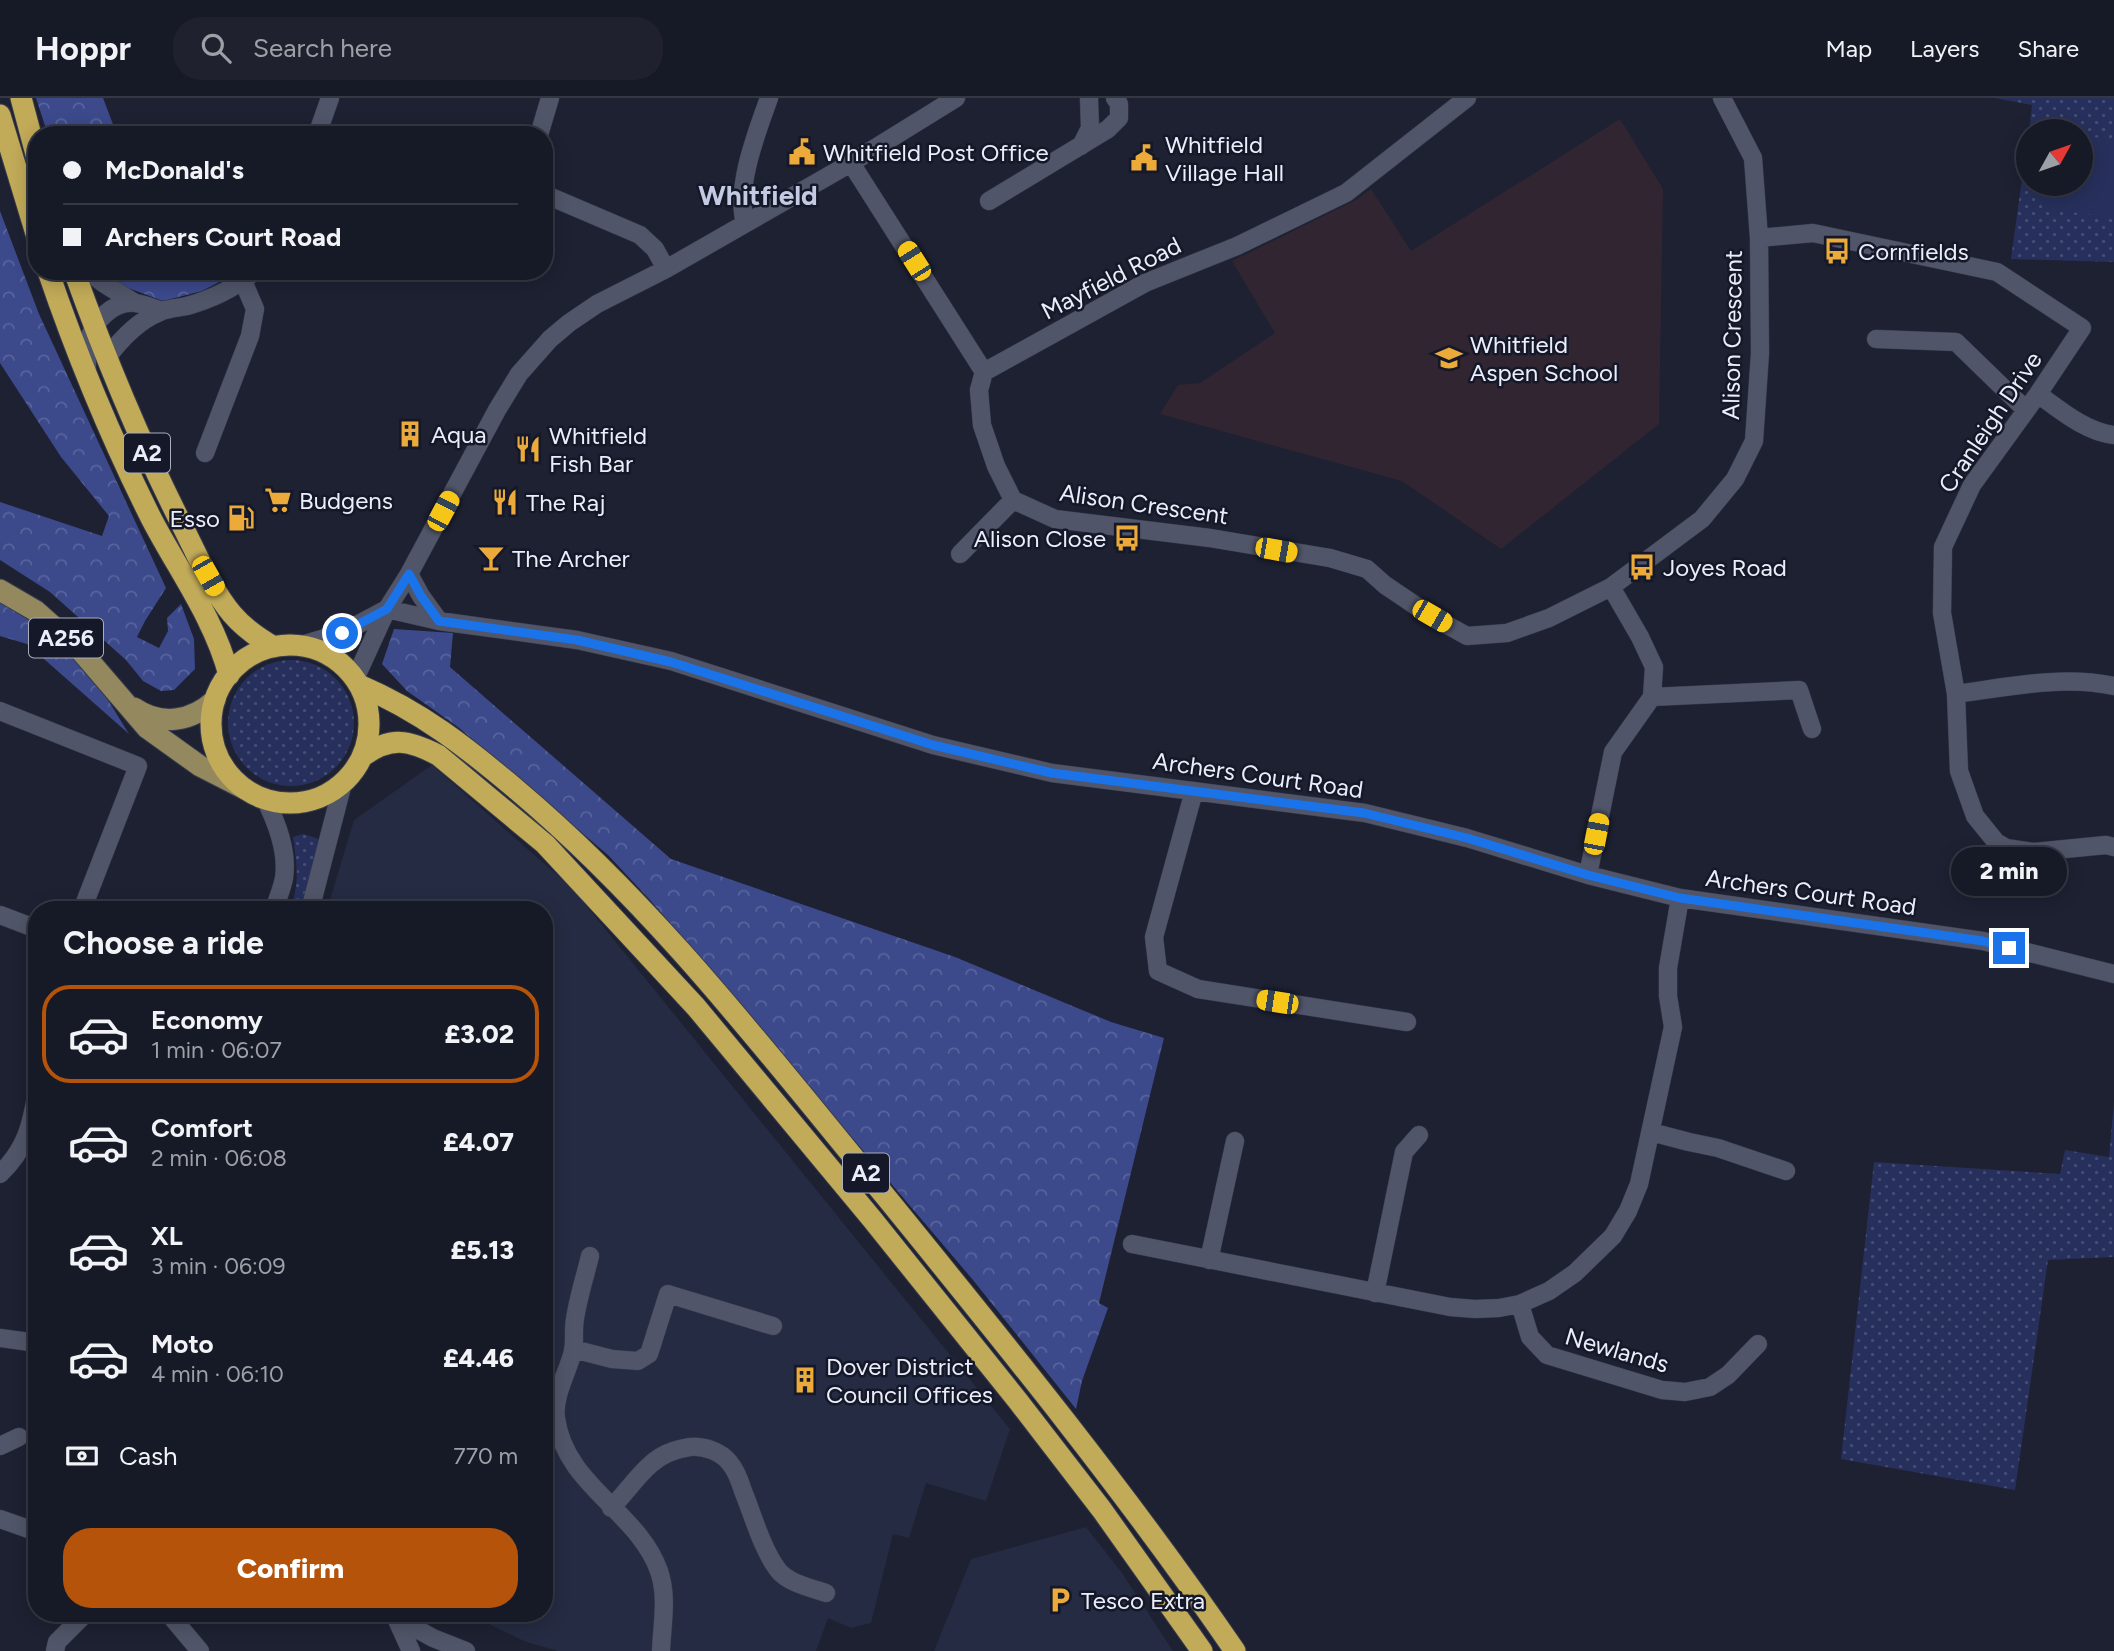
<!DOCTYPE html>
<meta charset="utf-8">
<style>
body{margin:0;font-family:Figtree,sans-serif;background:#1f222e;color:#f1f3f6;height:100vh;display:flex;flex-direction:column;font-size:26px;white-space:nowrap}
*{box-sizing:border-box;margin:0}
p{font-size:23px;color:#9ea0a7}
.icon{flex:none;width:38px;height:38px;fill:none;stroke:currentColor;stroke-width:2;stroke-linecap:round;stroke-linejoin:round}
.map{position:relative;flex:1;overflow:hidden}
.panel{position:absolute;left:28px;top:803px;width:525px;height:721px;display:flex;flex-direction:column;background:#161926;border-radius:28px;box-shadow:0 4px 18px #0003,0 0 0 2px #353843}
.panel>*{flex:none}
.top-card{position:absolute;left:28px;top:28px;width:525px;height:154px;border-radius:28px;box-shadow:0 4px 18px #0003,0 0 0 2px #353843;display:grid;align-content:center;height:154px;padding:0 35px;background:#161926}
.needle{width:46px;rotate:50deg}
.fabs{position:absolute;left:2016px;top:21px;display:grid;gap:14px}
.fabs a{display:grid;place-items:center;width:77px;height:77px;border-radius:50%;background:#161926;box-shadow:0 4px 18px #0003,0 0 0 2px #353843;font-size:35px}
.end{position:absolute;width:32px;height:32px;margin:-16px;border:9px solid #1a73e8;background:#fff;box-shadow:0 0 0 4px #fff}
.from{border-radius:50%}
.bubble{position:absolute;height:49px;border-radius:24px;background:#161926;box-shadow:0 4px 18px #0003,0 0 0 2px #353843;font-size:23px;font-weight:800;line-height:49px;text-align:center}
.car{position:absolute;width:21px;height:42px;margin:-21px -10px;border-radius:9px;box-shadow:0 0 5px 2px #0007;background:linear-gradient(#f5c518 24%,#345 0 40%,#f5c518 0 76%,#345 0 86%,#f5c518 0)}
.top-card b{display:flex;align-items:center;gap:24px;height:66px;font-size:26px}
.top-card b+b{border-top:2px solid #353843}
.top-card i{width:18px;height:18px;background:#f1f3f6}
ul{padding:0;list-style:none}
li{display:flex;align-items:center;gap:21px;height:98px;margin:0 14px 10px;padding:0 21px;border:4px solid transparent;border-radius:28px}
li div{flex:1}
li b{display:block;font-size:26px}
li em{font-style:normal;font-weight:800}
li.selected{border-color:#b45309}
li>.icon{width:63px;height:63px;stroke-width:1.5}
h2{padding:0 35px;font-size:32px;line-height:84px}
.pay{display:flex;align-items:center;gap:18px;height:77px;padding:0 35px;font-size:26px}
.pay p{margin-inline-start:auto}
.primary-button{display:flex;gap:14px;margin-top:auto;padding:14px 35px}
.primary-button a{flex:1;height:80px;border-radius:28px;background:#b45309;color:#fff;font-size:28px;font-weight:800;line-height:80px;text-align:center}
header{display:flex;align-items:center;gap:42px;box-sizing:border-box;height:98px;padding:0 35px;background:#161926;border-bottom:2px solid #353843}
header strong{font-size:33px}
nav{display:flex;gap:38px;margin-inline-start:auto;font-size:24px}
.search{width:490px;height:63px;background:#1f222e;display:flex;align-items:center;gap:18px;box-sizing:border-box;padding:0 24px;border-radius:28px;color:#9ea0a7;font-size:26px}
.map>svg:first-child{display:block}
.built{fill:#252b42}
.education{fill:#312532}
.grass{fill:url(#grass-dots)}
.forest{fill:url(#forest-crowns)}
.pitch{fill:#27305c}
.lines{fill:none;stroke-linecap:round;stroke-linejoin:round}
.minor-casing{stroke:#393c4b;stroke-width:19}
.major-casing{stroke:#393c4b;stroke-width:23}
.highway-casing{stroke:#393c4b;stroke-width:23}
.minor{stroke:#505569;stroke-width:18}
.major{stroke:#94885f;stroke-width:21}
.highway{stroke:#c1aa58;stroke-width:21}
.route{stroke:#1a73e8;stroke-width:9}
.labels{text-anchor:middle;dominant-baseline:central;stroke-width:5;stroke-linejoin:round;paint-order:stroke}
.shield{fill:#141828;stroke:#aaaebb;stroke-width:2}
.shield-label{font-size:23px;font-weight:bold;fill:#ebeefa}
.poi-label{font-size:24px;fill:#ebeefa;stroke:#141828;text-anchor:start}
.street-label{font-size:24px;fill:#ebeefa;stroke:#141828}
.quarter-label{font-size:28px;font-weight:bold;fill:#c4cae2;stroke:#141828}
</style>
<header>
<strong>Hoppr</strong>
<div class="search"><svg class="icon" aria-label="search" viewBox="0 0 24 24"><circle cx="10" cy="10" r="6"/><path d="M15 15l6 6"/></svg>Search here</div>
<nav><a>Map</a><a>Layers</a><a>Share</a></nav>
</header>
<div class="map">
<svg width="2114" height="1553" viewBox="0 0 2114 1553">
<defs>
<pattern id="grass-dots" width="8" height="8" patternUnits="userSpaceOnUse" patternTransform="scale(1.75)"><rect width="8" height="8" fill="#27305c"/><path d="M2 2h.1M6 6h.1" fill="none" stroke="#464e74" stroke-width="1.8" stroke-linecap="round"/></pattern>
<pattern id="forest-crowns" width="20" height="18" patternUnits="userSpaceOnUse" patternTransform="scale(1.75)"><rect width="20" height="18" fill="#3c498b"/><path d="M2 6a3 3 0 1 1 6 0M12 15a3 3 0 1 1 6 0" fill="none" stroke="#58649c"/></pattern>
</defs>
<rect width="100%" height="100%" fill="#1d2132"/>
<!-- built -->
<path class="built" d="M 432,667 L 572,790 L 1010,1331 L 986,1403 L 926,1385 L 909,1440 L 893,1436 L 871,1525 L 851,1530 L 828,1520 L 816,1553 L 558,1553 L 526,1544 L 468,1516 L 544,1516 L 544,812 L 327,812 L 354,722 Z
M 1086,1429 L 1122,1475 L 1173,1553 L 934,1553 L 971,1461 Z"/>
<!-- education -->
<path class="education" d="M 1620,21 L 1663,91 L 1659,326 L 1501,451 L 1402,383 L 1160,316 L 1178,287 L 1200,285 L 1275,235 L 1232,163 L 1356,102 L 1371,91 L 1411,153 Z"/>
<!-- grass -->
<path class="grass" d="M 1995,0 L 2114,0 L 2114,164 L 2011,161 L 2028,36 L 2028,86 L 2081,86 L 2081,33 L 2029,33 L 2032,7 Z
M228 625a63 63 0 1 1 126 0a63 63 0 1 1-126 0Z
M 303,736 L 319,741 L 319,748 L 301,812 L 290,812 C 300,782 297,770 293,739 Z
M 2114,1004 L 2114,1159 L 2048,1162 L 2015,1392 L 1841,1361 L 1874,1064 L 2060,1076 L 2065,1052 L 2109,1059 Z"/>
<!-- forest -->
<path class="forest" d="M 36,0 L 103,0 L 117,37 L 48,37 Z
M 0,113 L 39,216 L 166,490 L 145,523 L 137,539 L 159,550 L 168,533 L 167,520 L 181,506 L 194,541 L 195,571 L 174,592 L 161,593 L 143,583 L 126,562 L 50,494 L 0,462 L 0,404 L 102,438 L 109,418 L 61,359 L 0,265 Z
M 106,173 L 240,173 L 202,193 L 163,203 L 123,188 Z
M 0,504 L 36,526 L 95,581 L 129,636 L 27,546 L 0,538 Z
M 394,531 L 453,535 L 450,569 L 671,761 L 955,859 L 1111,924 L 1164,940 L 1099,1205 L 1108,1210 L 1082,1283 L 1076,1311 L 973,1182 L 650,802 L 608,757 L 458,629 L 407,593 L 382,566 Z"/>
<!-- pitch -->
<path class="pitch" d="M 2081,37 L 2114,42 L 2114,120 L 2042,110 L 2045,86 L 2081,86 Z"/>
<g class="lines">
<!-- minor casing -->
<g class="minor-casing">
<path id="minor" d="M 317,37 L 330,0
M 539,37 L 550,0
M 1081,48 L 1090,30 L 1089,0
M 851,65 L 984,274
M 544,96 L 640,137 L 655,151 L 666,171
M 989,103 L 1108,31 L 1119,20 L 1119,6 L 1115,0
M 745,125 C 735,89 757,34 769,0
M 1759,140 L 1813,135 L 1997,174 L 2082,230 L 2038,296 L 1972,387 L 1943,449 L 1942,515 L 1956,596 L 1959,673 L 1975,718 L 1996,744 L 2006,750 L 2034,754 L 2106,747 L 2114,749
M 88,173 L 103,185 L 135,205
M 1876,241 L 1956,244 L 2026,312
M 106,261 C 120,242 137,223 160,214 C 168,210 178,210 187,208 C 212,201 235,190 255,173
M 87,273 C 87,263 86,254 88,245 C 92,224 113,203 135,205 C 144,206 153,210 162,213
M 984,274 L 979,292 L 982,327 L 996,368 L 1013,402 L 1055,421 L 1210,440 L 1330,460 L 1367,471 L 1385,487 L 1431,518 L 1467,538 L 1507,535 L 1549,520 L 1611,489 L 1702,421 L 1735,381 L 1754,343 L 1760,255 L 1759,140 L 1753,60 L 1722,0
M 984,274 L 1145,185 L 1237,148 L 1346,95 L 1467,0
M 2038,296 C 2060,312 2086,334 2114,337
M 205,355 L 250,238 L 255,211 L 243,183
M 960,456 L 1013,402
M 409,476 L 421,498 L 439,523
M 387,511 L 439,523 L 577,542 L 671,563 L 933,647 L 1052,675 L 1365,715 L 1467,740 L 1588,777 L 1680,800 L 1983,843 L 2114,876
M 298,548 L 342,535 L 387,511
M 355,581 L 387,511 L 409,476 L 497,312 L 519,276 L 550,241 L 569,225 L 597,206 L 666,171 L 851,65 L 956,0
M 1956,596 C 2008,589 2062,577 2114,588
M 1652,599 L 1799,592 L 1812,631
M 0,613 L 138,668 L 82,812
M 1194,693 L 1154,839 L 1158,873 L 1198,891 L 1407,924
M 265,701 C 277,725 288,753 284,780 C 282,791 277,802 274,812
M 1588,777 L 1613,654 L 1652,599 L 1654,569 L 1640,539 L 1611,489
M 310,812 L 343,685
M 0,817 L 37,831
M 1651,1034 L 1689,1044 L 1718,1050 L 1786,1073
M 0,1076 C 26,1051 31,1028 37,994
M 1132,1146 L 1450,1209 L 1475,1211 L 1499,1210 L 1520,1206 L 1549,1193 L 1575,1175 L 1613,1138 L 1628,1113 L 1639,1086 L 1673,929 L 1668,898 L 1668,870 L 1680,800
M 590,1158 C 585,1179 578,1200 575,1221 C 573,1231 575,1243 573,1253 C 568,1274 553,1298 556,1320 C 565,1388 638,1413 659,1473 C 668,1499 662,1526 661,1553
M 1209,1162 L 1235,1043
M 1375,1195 L 1404,1054 L 1419,1037
M 1520,1206 L 1530,1239 L 1547,1257 L 1662,1292 L 1685,1294 L 1710,1289 L 1728,1277 L 1758,1246
M 0,1240 L 37,1245
M 573,1251 L 612,1261 L 638,1263 L 649,1256 L 668,1196 L 773,1228
M 0,1348 L 19,1339
M 611,1410 C 625,1396 636,1379 651,1366 C 662,1356 676,1351 690,1349 C 704,1348 720,1353 729,1364 C 736,1372 740,1383 743,1393 C 753,1417 762,1451 778,1472 C 788,1485 811,1490 826,1495
M 0,1421 L 37,1434
M 169,1516 L 200,1553
M 390,1516 L 433,1540 L 466,1553
M 396,1520 L 411,1553
M 55,1553 L 57,1544 L 85,1516"/>
</g>
<!-- major casing -->
<g class="major-casing">
<path id="major" d="M 0,492 L 36,513 L 80,552 L 147,630 L 200,668 L 245,691
M 134,610 C 162,629 192,623 215,602"/>
</g>
<!-- highway casing -->
<g class="highway-casing">
<path id="highway" d="M 21,0 L 37,60
M 0,17 L 37,139
M 48,173 C 77,258 111,340 151,420 C 178,472 214,520 229,577
M 74,173 C 106,262 142,349 185,433 C 199,461 212,492 232,516 C 244,530 258,540 274,549
M211 626a79 79 0 1 1 158 0a79 79 0 1 1-158 0Z
M 359,587 C 422,614 466,649 517,692 C 651,805 758,943 868,1077 C 994,1232 1122,1388 1235,1553
M 363,658 C 391,638 409,642 438,657 L 545,746 L 696,909 L 872,1121 L 1018,1303 L 1102,1412 L 1202,1553"/>
</g>
<!-- minor -->
<use href="#minor" class="minor"/>
<!-- major -->
<use href="#major" class="major"/>
<!-- highway -->
<use href="#highway" class="highway"/>
</g>
<g class="lines">
<!-- route -->
<path class="route" d="M 342,535 L 387,511 L 409,476 L 421,498 L 439,523 L 577,542 L 671,564 L 933,647 L 1052,675 L 1364,715 L 1467,740 L 1588,777 L 1680,800 L 1983,843 L 2009,850"/>
</g>
<!-- icons -->
<defs>
<g id="civic-bare" transform="scale(2.1)"><path d="M-.6-6.5H3V-4.5H.6V-3L4-1V1h2V6H-6V1h2V-1L-.6-3ZM-1.2 2.5V6h2.4V2.5Z" fill="#ebaa39" stroke="#141828" stroke-width="2.5" paint-order="stroke"/></g>
<g id="bus-bare" transform="scale(2.1)"><path d="M-5-6H5V4H4V6H2V4H-2V6H-4V4H-5ZM-3.5-4V0h7V-4ZM-3.5 1.2v1.5H-2V1.2ZM2 1.2v1.5H3.5V1.2Z" fill="#ebaa39" stroke="#141828" stroke-width="2.5" paint-order="stroke"/></g>
<g id="school-bare" transform="scale(2.1)"><path d="M0-5L7-2L0 1L-7-2ZM-4 1L0 2.5L4 1V4Q0 6-4 4Z" fill="#ebaa39" stroke="#141828" stroke-width="2.5" paint-order="stroke"/></g>
<g id="building-bare" transform="scale(2.1)"><path d="M-4-6H4V6H1V3H-1V6H-4ZM-2.5-4.3h1.7v1.8h-1.7ZM.8-4.3h1.7v1.8H.8ZM-2.5-1h1.7V.8h-1.7ZM.8-1h1.7V.8H.8Z" fill="#ebaa39" stroke="#141828" stroke-width="2.5" paint-order="stroke"/></g>
<g id="restaurant-bare" transform="scale(2.1)"><path d="M-5-6h1v4h1v-4h1v4h1v-4h1v5L-1.5 .5V6h-2V.5L-5-1ZM5-6V6H3V1.5H1.5Q1.5-4 5-6Z" fill="#ebaa39" stroke="#141828" stroke-width="2.5" paint-order="stroke"/></g>
<g id="supermarket-bare" transform="scale(2.1)"><path d="M-6-5.5h2.5l.6 2H6L4.5 2H-2.5L-4.4-4H-6ZM-1.5 3.2a1.3 1.3 0 1 0 .1 0ZM3 3.2a1.3 1.3 0 1 0 .1 0Z" fill="#ebaa39" stroke="#141828" stroke-width="2.5" paint-order="stroke"/></g>
<g id="fuel-bare" transform="scale(2.1)"><path d="M-5.5-6h7V0h2V4h1.3V-2.5L3-4.5l.8-.8L6-3V5H2.5V1h-1V6h-7ZM-4.2-4.7v3.2H.2V-4.7Z" fill="#ebaa39" stroke="#141828" stroke-width="2.5" paint-order="stroke"/></g>
<g id="bar-bare" transform="scale(2.1)"><path d="M-6-5H6L.8 .8V4.5H3.5V6h-7V4.5H-.8V.8Z" fill="#ebaa39" stroke="#141828" stroke-width="2.5" paint-order="stroke"/></g>
<g id="parking-bare" transform="scale(2.1)"><path d="M-3.5-5.5H1a3.5 3.5 0 0 1 0 7H-1V5.5H-3.5ZM-1-3.4V-.6H.8a1.4 1.4 0 0 0 0-2.8Z" fill="#ebaa39" stroke="#141828" stroke-width="2.5" paint-order="stroke"/></g>
</defs>
<g fill-rule="evenodd">
<use href="#civic-bare" x="802" y="54"/>
<use href="#civic-bare" x="1144" y="60"/>
<use href="#bus-bare" x="1837" y="153"/>
<use href="#school-bare" x="1449" y="260"/>
<use href="#building-bare" x="410" y="336"/>
<use href="#restaurant-bare" x="528" y="351"/>
<use href="#supermarket-bare" x="278" y="402"/>
<use href="#restaurant-bare" x="505" y="404"/>
<use href="#fuel-bare" x="241" y="420"/>
<use href="#bus-bare" x="1127" y="440"/>
<use href="#bar-bare" x="491" y="460"/>
<use href="#bus-bare" x="1642" y="469"/>
<use href="#building-bare" x="805" y="1282"/>
<use href="#parking-bare" x="1060" y="1502"/>
</g>
<g class="labels">
<!-- shield labels -->
<g class="shield">
<rect x="124" y="335.5" width="46" height="39" rx="5"/>
<rect x="29" y="520.5" width="74" height="39" rx="5"/>
<rect x="843" y="1055.5" width="46" height="39" rx="5"/>
</g>
<g class="shield-label">
<text x="147" y="355">A2</text>
<text x="66" y="540">A256</text>
<text x="866" y="1075">A2</text>
</g>
<!-- poi labels -->
<g class="poi-label">
<text x="1165" y="46">Whitfield<tspan x="1165" dy="28">Village Hall</tspan></text>
<text x="823" y="54">Whitfield Post Office</text>
<text x="1858" y="153">Cornfields</text>
<text x="1470" y="246">Whitfield<tspan x="1470" dy="28">Aspen School</tspan></text>
<text x="431" y="336">Aqua</text>
<text x="549" y="337">Whitfield<tspan x="549" dy="28">Fish Bar</tspan></text>
<text x="299" y="402">Budgens</text>
<text x="526" y="404">The Raj</text>
<text x="220" y="420" text-anchor="end">Esso</text>
<text x="1106" y="440" text-anchor="end">Alison Close</text>
<text x="512" y="460">The Archer</text>
<text x="1663" y="469">Joyes Road</text>
<text x="826" y="1268">Dover District<tspan x="826" dy="28">Council Offices</tspan></text>
<text x="1081" y="1502">Tesco Extra</text>
</g>
<!-- street labels -->
<g class="street-label">
<text transform="translate(1111 180) rotate(-27)">Mayfield Road</text>
<text transform="translate(1732 237) rotate(-89)">Alison Crescent</text>
<text transform="translate(1990 324) rotate(-56)">Cranleigh Drive</text>
<text transform="translate(1144 406) rotate(8)">Alison Crescent</text>
<text transform="translate(1258 677) rotate(8)">Archers Court Road</text>
<text transform="translate(1811 794) rotate(8)">Archers Court Road</text>
<text transform="translate(1617 1252) rotate(16)">Newlands</text>
</g>
<!-- quarter labels -->
<g class="quarter-label">
<text x="758" y="97">Whitfield</text>
</g>
</g>
</svg>
<div class="fabs">
<a><svg class="needle" viewBox="-14 -14 28 28"><path d="M0-13l5 13h-10z" fill="#e53935"/><path d="M0 13l5-13h-10z" fill="#9ea0a7"/></svg></a>
</div>
<i class="end from" style="left:342px;top:535px"></i>
<i class="end" style="left:2009px;top:850px"></i>
<div class="bubble" style="left:1951px;top:749px;width:116px">2 min</div>
<i class="car" style="left:914px;top:163px;rotate:328deg"></i>
<i class="car" style="left:443px;top:413px;rotate:28deg"></i>
<i class="car" style="left:1276px;top:452px;rotate:100deg"></i>
<i class="car" style="left:208px;top:478px;rotate:150deg"></i>
<i class="car" style="left:1432px;top:518px;rotate:120deg"></i>
<i class="car" style="left:1596px;top:736px;rotate:11deg"></i>
<i class="car" style="left:1277px;top:904px;rotate:279deg"></i>
<div class="top-card">
<b><i class="from"></i>McDonald's</b>
<b><i></i>Archers Court Road</b>
</div>
<section class="panel">
<h2>Choose a ride</h2>
<ul>
<li class="selected"><svg class="icon" aria-label="car" viewBox="0 0 24 24"><path d="M5 17H2v-5l4-1 3-4h7l3 4 3 1v5h-3M9 17h6M6 11h13"/><circle cx="7" cy="17" r="2"/><circle cx="17" cy="17" r="2"/></svg><div><b>Economy</b><p>1 min · 06:07</p></div><em>£3.02</em></li>
<li><svg class="icon" aria-label="car" viewBox="0 0 24 24"><path d="M5 17H2v-5l4-1 3-4h7l3 4 3 1v5h-3M9 17h6M6 11h13"/><circle cx="7" cy="17" r="2"/><circle cx="17" cy="17" r="2"/></svg><div><b>Comfort</b><p>2 min · 06:08</p></div><em>£4.07</em></li>
<li><svg class="icon" aria-label="car" viewBox="0 0 24 24"><path d="M5 17H2v-5l4-1 3-4h7l3 4 3 1v5h-3M9 17h6M6 11h13"/><circle cx="7" cy="17" r="2"/><circle cx="17" cy="17" r="2"/></svg><div><b>XL</b><p>3 min · 06:09</p></div><em>£5.13</em></li>
<li><svg class="icon" aria-label="car" viewBox="0 0 24 24"><path d="M5 17H2v-5l4-1 3-4h7l3 4 3 1v5h-3M9 17h6M6 11h13"/><circle cx="7" cy="17" r="2"/><circle cx="17" cy="17" r="2"/></svg><div><b>Moto</b><p>4 min · 06:10</p></div><em>£4.46</em></li>
</ul>
<div class="pay"><svg class="icon" aria-label="cash" viewBox="0 0 24 24"><path d="M3 7h18v10H3z"/><circle cx="12" cy="12" r="2"/></svg>Cash<p>770 m</p></div>
<div class="primary-button"><a>Confirm</a></div>
</section>
</div>
